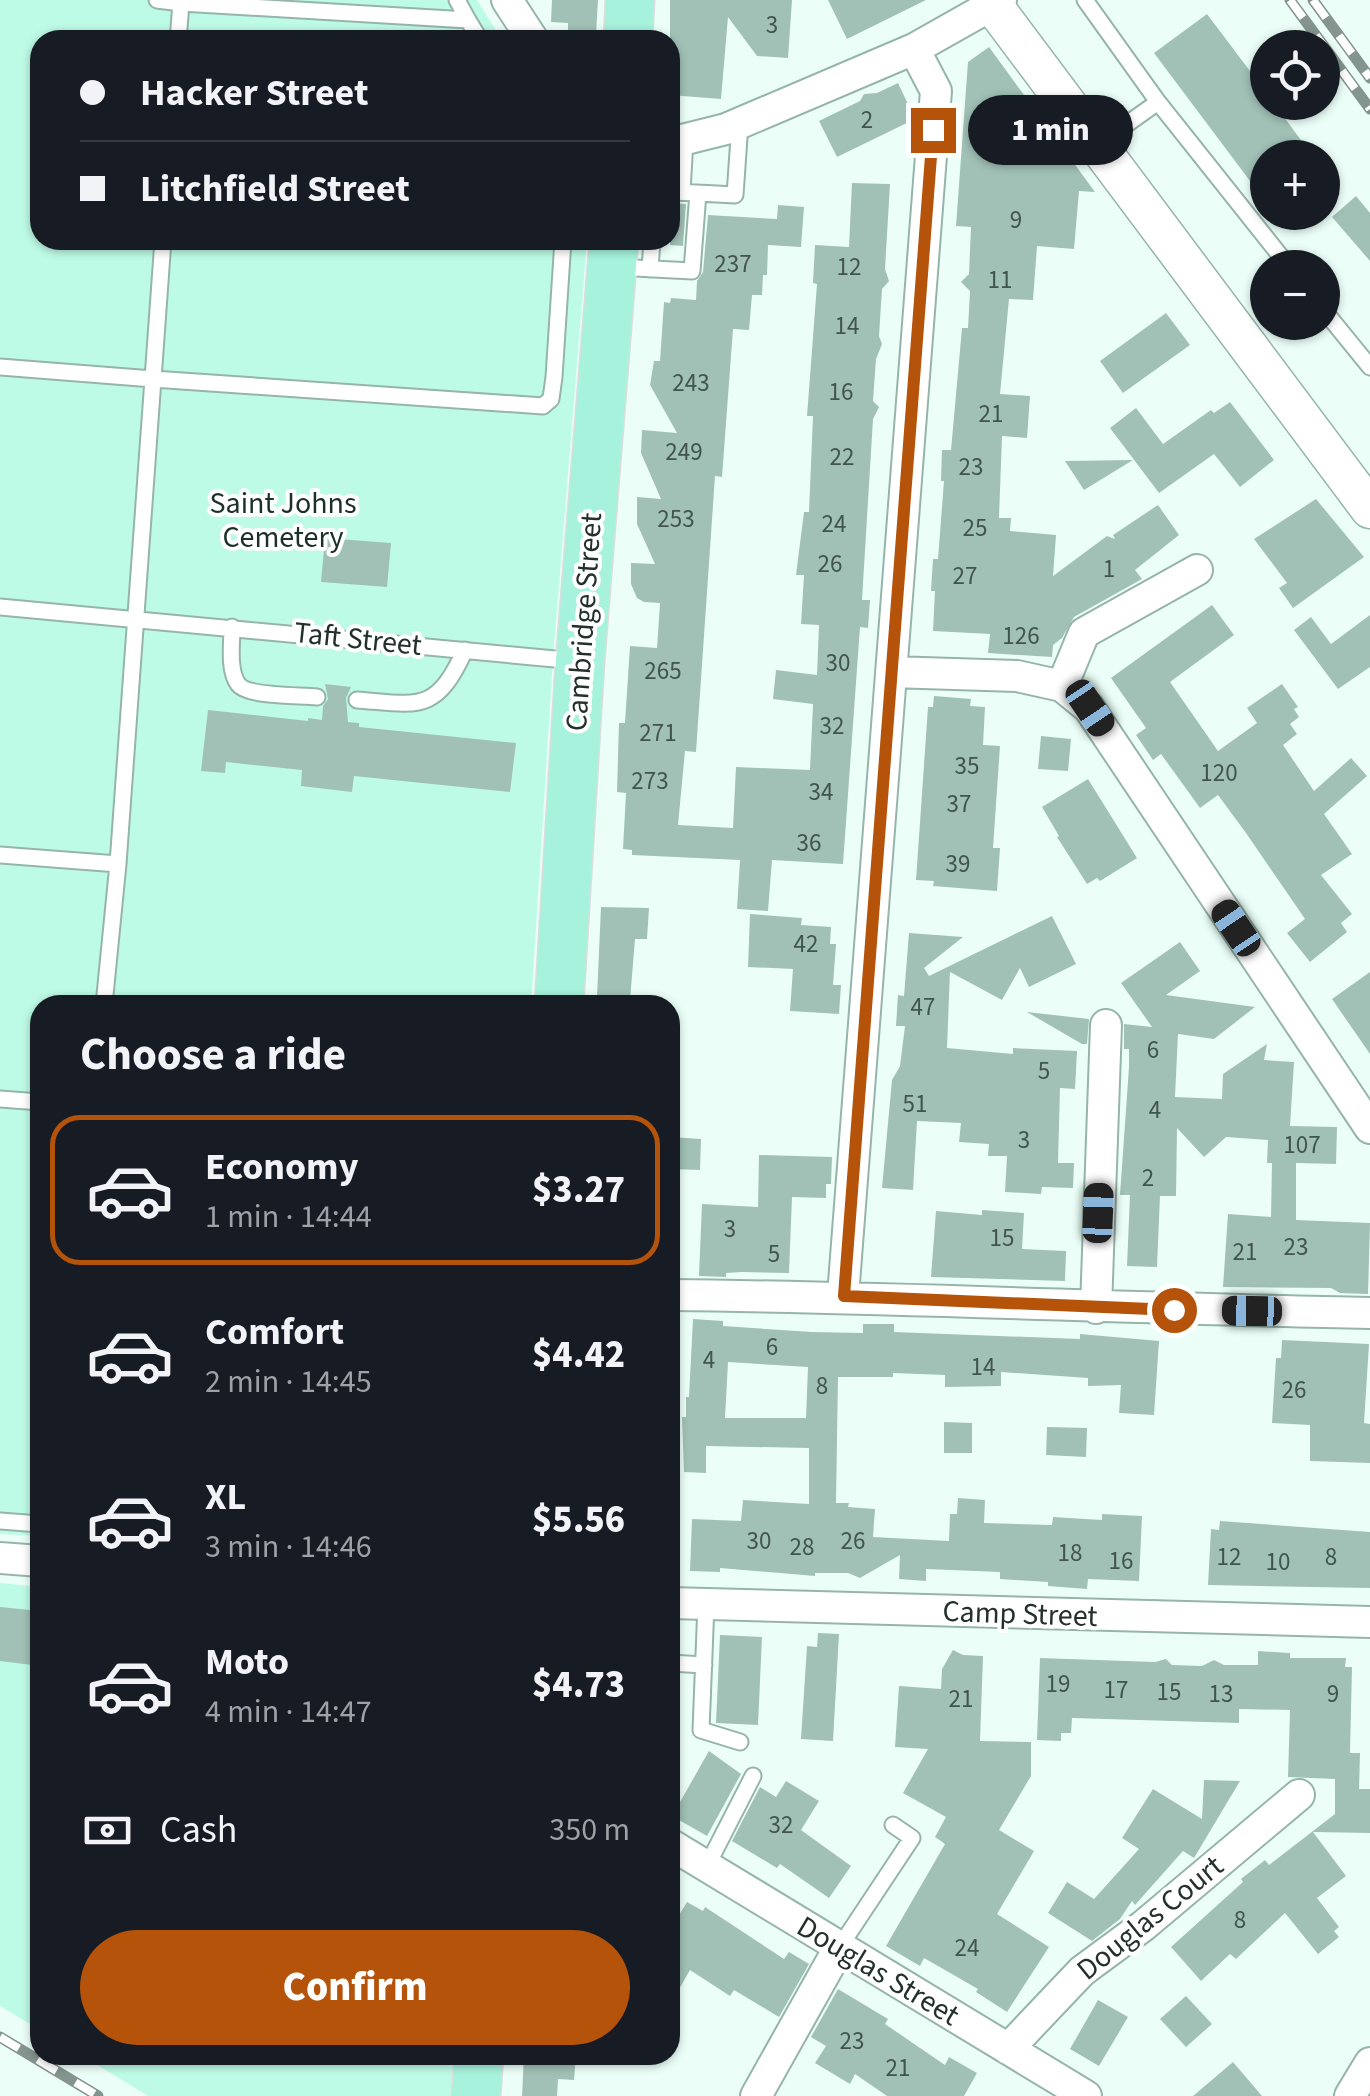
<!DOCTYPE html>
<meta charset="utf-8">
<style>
body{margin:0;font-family:"Source Sans 3",sans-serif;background:#242831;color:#f1f3f6;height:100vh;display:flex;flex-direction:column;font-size:38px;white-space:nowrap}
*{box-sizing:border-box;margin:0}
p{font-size:32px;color:#9ea1a6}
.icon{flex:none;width:55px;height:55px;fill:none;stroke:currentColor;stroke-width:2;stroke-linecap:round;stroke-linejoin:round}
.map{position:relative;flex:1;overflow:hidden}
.panel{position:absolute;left:30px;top:995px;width:650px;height:1070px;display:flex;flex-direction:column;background:#171b24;border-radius:30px;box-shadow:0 2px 8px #0004}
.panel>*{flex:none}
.guide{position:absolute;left:30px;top:30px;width:650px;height:220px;border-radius:30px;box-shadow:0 2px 8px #0004;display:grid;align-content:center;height:220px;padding:0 50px;background:#171b24}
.controls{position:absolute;left:1250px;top:30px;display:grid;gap:20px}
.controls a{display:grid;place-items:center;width:90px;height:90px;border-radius:50%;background:#171b24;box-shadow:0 2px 8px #0004;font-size:50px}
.end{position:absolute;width:45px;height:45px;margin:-22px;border:12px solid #b45309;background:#fff;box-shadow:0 0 0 5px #fff}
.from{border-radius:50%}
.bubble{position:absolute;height:70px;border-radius:35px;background:#171b24;box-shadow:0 2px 8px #0004;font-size:32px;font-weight:800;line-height:70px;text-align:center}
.car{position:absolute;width:30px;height:60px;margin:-30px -15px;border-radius:12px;box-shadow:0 0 8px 2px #0007;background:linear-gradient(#222 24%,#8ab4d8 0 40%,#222 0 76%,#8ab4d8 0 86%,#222 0)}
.guide b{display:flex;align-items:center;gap:35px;height:95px;font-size:38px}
.guide b+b{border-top:2px solid #363941}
.guide i{width:25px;height:25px;background:#f1f3f6}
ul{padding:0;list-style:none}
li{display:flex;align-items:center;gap:30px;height:150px;margin:0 20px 15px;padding:0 30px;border:5px solid transparent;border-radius:30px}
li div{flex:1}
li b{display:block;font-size:38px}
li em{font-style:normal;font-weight:800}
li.on{border-color:#b45309}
li>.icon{width:90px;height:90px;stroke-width:1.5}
h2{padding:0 50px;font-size:45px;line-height:120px}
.pay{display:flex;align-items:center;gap:25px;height:110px;padding:0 50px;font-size:38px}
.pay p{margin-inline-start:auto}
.primary-button{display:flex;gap:20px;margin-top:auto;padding:20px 50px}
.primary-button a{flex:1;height:115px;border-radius:60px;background:#b45309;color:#fff;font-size:40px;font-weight:800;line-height:115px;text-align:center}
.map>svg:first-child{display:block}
.green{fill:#befbe6}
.building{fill:#a1c1b6;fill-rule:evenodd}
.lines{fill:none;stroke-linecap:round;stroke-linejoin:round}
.service-casing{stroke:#96b5aa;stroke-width:19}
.minor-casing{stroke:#96b5aa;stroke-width:34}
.tertiary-casing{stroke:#96b5aa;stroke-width:41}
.primary-casing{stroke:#dcdedd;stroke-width:51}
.service{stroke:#fff;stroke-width:15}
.minor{stroke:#fff;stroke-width:30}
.tertiary{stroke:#fff;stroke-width:38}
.primary{stroke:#a6f2dc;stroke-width:48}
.rail-casing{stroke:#84948e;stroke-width:11}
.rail{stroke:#fff;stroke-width:8;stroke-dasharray:22;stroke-linecap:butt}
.route{stroke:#b45309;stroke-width:12}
.labels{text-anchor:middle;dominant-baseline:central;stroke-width:8;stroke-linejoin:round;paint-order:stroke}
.number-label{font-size:25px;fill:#42544e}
.park-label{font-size:30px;fill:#1b3029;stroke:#fff}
.street-label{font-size:30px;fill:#23302b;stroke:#fff}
</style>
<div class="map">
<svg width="1370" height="2096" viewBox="0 0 1370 2096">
<rect width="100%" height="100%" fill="#ebfff8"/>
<!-- green -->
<path class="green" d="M 0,0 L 477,0 L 502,40 L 40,40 L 40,240 L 587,240 L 553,659 L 531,1005 L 40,1005 L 40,1536 L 0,1534 Z
M 0,1583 L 40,1587 L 40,2030 L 0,2006 Z
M 81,2055 L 454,2055 L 451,2096 L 148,2096 Z"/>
<!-- building -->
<path class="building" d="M 552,0 L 598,0 L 596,34 L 568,32 L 568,23 L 551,22 Z
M 670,0 L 792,0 L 788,58 L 757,56 L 728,17 L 721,99 L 670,95 Z
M 828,0 L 926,0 L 847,39 Z
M 1207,14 L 1268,95 L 1268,102 L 1273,102 L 1314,158 L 1268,158 L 1268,205 L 1154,53 Z
M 989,47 L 1095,192 L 1079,191 L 1074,249 L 1037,246 L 1033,300 L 1009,299 L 1000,394 L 1030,396 L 1027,438 L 1002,436 L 999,518 L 1011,518 L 1010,531 L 1056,535 L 1053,576 L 1107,536 L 1115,539 L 1113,535 L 1158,505 L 1179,535 L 1135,570 L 1142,579 L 1074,617 L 1062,638 L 1053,645 L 1052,657 L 988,653 L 990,634 L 933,631 L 935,591 L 931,591 L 933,559 L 938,559 L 944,481 L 941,481 L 942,450 L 951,450 L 962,328 L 968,328 L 970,291 L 961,282 L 969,274 L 971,227 L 956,226 L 968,62 Z
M 898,83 L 915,119 L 837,157 L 819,121 L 860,101 L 864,94 L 877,93 Z
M 852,183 L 890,184 L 885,269 L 889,281 L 882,289 L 879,336 L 882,344 L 876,359 L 873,401 L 879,407 L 873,419 L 862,600 L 870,600 L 868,628 L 860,627 L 843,864 L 772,860 L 768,911 L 737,909 L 740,860 L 632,855 L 632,850 L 623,849 L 626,793 L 617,792 L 619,723 L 625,723 L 630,646 L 657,648 L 660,603 L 644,602 L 637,598 L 631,584 L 631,563 L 655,564 L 637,524 L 637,497 L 661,499 L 641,453 L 642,430 L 677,433 L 650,385 L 654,361 L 660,361 L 664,302 L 670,303 L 671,298 L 696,300 L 697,281 L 703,272 L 708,215 L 777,219 L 778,205 L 804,207 L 801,247 L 768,245 L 767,275 L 763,275 L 762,295 L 752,295 L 749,330 L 733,329 L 722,477 L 715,476 L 696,752 L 685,751 L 678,825 L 733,828 L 736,767 L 810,770 L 813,704 L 773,699 L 776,670 L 817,675 L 819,625 L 801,624 L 804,575 L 796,575 L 804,512 L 809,512 L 813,416 L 807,416 L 817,284 L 813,283 L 815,245 L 849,247 Z
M 1356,196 L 1370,213 L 1370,261 L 1332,217 Z
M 670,203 L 686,204 L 683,246 L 670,245 Z
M 1166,313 L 1190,345 L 1123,393 L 1100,361 Z
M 1230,402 L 1274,460 L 1240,487 L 1214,454 L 1159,493 L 1110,428 L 1136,408 L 1163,444 L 1211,410 L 1214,413 Z
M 1133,460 L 1084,490 L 1065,461 Z
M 1316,499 L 1364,557 L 1293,608 L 1279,588 L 1287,583 L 1254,539 Z
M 325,538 L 391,543 L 387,587 L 321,582 Z
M 1212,605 L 1234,635 L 1170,682 L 1218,751 L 1257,723 L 1247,708 L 1282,684 L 1298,707 L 1294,709 L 1299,717 L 1290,724 L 1297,734 L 1283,745 L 1314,791 L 1351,758 L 1367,776 L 1324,814 L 1352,854 L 1321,875 L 1352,914 L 1341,923 L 1347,932 L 1310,962 L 1287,933 L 1305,919 L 1246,833 L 1218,795 L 1200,808 L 1161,754 L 1153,760 L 1136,735 L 1146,728 L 1111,678 Z
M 1370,615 L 1370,667 L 1338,689 L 1294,630 L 1311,617 L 1331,644 Z
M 325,684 L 351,687 L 346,698 L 348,722 L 359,723 L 359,727 L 516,743 L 510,792 L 354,776 L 352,792 L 301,786 L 302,770 L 226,762 L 225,773 L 201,771 L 208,710 L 308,721 L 308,718 L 322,720 L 323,706 L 328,699 Z
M 934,696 L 971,699 L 970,706 L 985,707 L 983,745 L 1000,746 L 993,848 L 1000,848 L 997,891 L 933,886 L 934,881 L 916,880 L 928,707 L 933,707 Z
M 1041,736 L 1071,739 L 1068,771 L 1038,769 Z
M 1088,779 L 1137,858 L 1100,881 L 1097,878 L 1087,884 L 1057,837 L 1059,836 L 1042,807 Z
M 601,907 L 649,908 L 647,939 L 635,939 L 630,1000 L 597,997 Z
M 750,914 L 802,918 L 801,925 L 831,927 L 830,944 L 836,944 L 833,985 L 841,985 L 839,1014 L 790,1011 L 793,969 L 748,967 Z
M 1052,916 L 1076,964 L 1029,987 L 1020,968 L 1002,1000 L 950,972 L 947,1048 L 1013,1054 L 1013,1048 L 1077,1051 L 1075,1089 L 1060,1088 L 1058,1163 L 1074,1163 L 1073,1188 L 1042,1187 L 1041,1194 L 1005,1192 L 1007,1156 L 988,1156 L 989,1144 L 959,1142 L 961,1123 L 917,1121 L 913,1190 L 882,1188 L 892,1080 L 900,1066 L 905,1026 L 896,1026 L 898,995 L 904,996 L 909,933 L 963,937 L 924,968 L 929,976 Z
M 1180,942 L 1200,971 L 1166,995 L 1255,1007 L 1214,1039 L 1178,1034 L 1175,1097 L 1222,1099 L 1223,1074 L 1267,1044 L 1264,1060 L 1294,1062 L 1290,1126 L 1337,1127 L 1336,1164 L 1296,1163 L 1296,1220 L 1370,1223 L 1368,1294 L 1340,1293 L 1331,1288 L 1223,1287 L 1228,1214 L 1271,1217 L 1272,1163 L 1267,1163 L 1268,1140 L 1226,1137 L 1204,1157 L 1177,1128 L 1176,1196 L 1160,1196 L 1157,1267 L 1127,1266 L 1130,1195 L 1120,1195 L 1129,1067 L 1129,1049 L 1124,1049 L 1124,1024 L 1152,1027 L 1121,983 Z
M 1370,972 L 1370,1054 L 1332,999 Z
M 1027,1012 L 1089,1019 L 1087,1044 L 1082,1044 Z
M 670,1137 L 701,1139 L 700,1170 L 670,1169 Z
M 759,1155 L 832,1157 L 831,1184 L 826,1184 L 826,1198 L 792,1197 L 789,1273 L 742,1272 L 726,1273 L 726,1277 L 699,1276 L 702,1204 L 758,1207 Z
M 982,1210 L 1024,1213 L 1022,1249 L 1066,1251 L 1065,1281 L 931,1277 L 936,1211 L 982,1215 Z
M 693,1319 L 723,1321 L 723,1326 L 812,1332 L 863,1333 L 863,1324 L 894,1324 L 894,1332 L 1080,1339 L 1080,1334 L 1159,1341 L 1154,1415 L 1119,1413 L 1121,1385 L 1088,1386 L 1088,1378 L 1001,1372 L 1001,1386 L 945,1387 L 945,1375 L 893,1373 L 893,1377 L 838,1377 L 836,1503 L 849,1503 L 848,1507 L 875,1509 L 873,1537 L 949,1541 L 950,1514 L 957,1514 L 958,1498 L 985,1500 L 984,1523 L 1052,1525 L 1053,1517 L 1102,1520 L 1102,1514 L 1142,1516 L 1139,1581 L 1088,1579 L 1087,1589 L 1048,1586 L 1048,1582 L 1000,1579 L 1000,1572 L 926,1569 L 926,1581 L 899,1579 L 900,1555 L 860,1578 L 848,1573 L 815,1573 L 815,1576 L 720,1568 L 720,1572 L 690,1571 L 692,1519 L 741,1521 L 743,1500 L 809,1504 L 809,1448 L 706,1446 L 706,1473 L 684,1472 L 682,1417 L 686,1417 L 686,1397 L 689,1397 ZM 728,1362 L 808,1367 L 806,1418 L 725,1418 Z
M 1282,1340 L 1369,1344 L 1364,1423 L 1370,1424 L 1370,1463 L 1310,1461 L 1310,1425 L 1272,1423 L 1276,1358 L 1281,1358 Z
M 944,1422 L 972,1423 L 972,1453 L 944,1453 Z
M 1047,1427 L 1087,1428 L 1086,1457 L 1046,1455 Z
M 1220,1521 L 1370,1532 L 1370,1588 L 1208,1585 L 1211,1529 L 1219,1530 Z
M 0,1607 L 40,1611 L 40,1666 L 0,1661 Z
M 818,1633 L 839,1634 L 833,1741 L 801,1739 L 807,1646 L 817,1647 Z
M 720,1635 L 762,1637 L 758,1725 L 716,1723 Z
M 953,1650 L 963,1655 L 983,1656 L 980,1741 L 1031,1742 L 1031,1776 L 999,1830 L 1034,1851 L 997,1914 L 1049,1947 L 1007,2012 L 976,1992 L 978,1989 L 924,1958 L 920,1966 L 886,1946 L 945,1844 L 935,1837 L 946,1817 L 903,1793 L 928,1749 L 895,1747 L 899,1686 L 941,1689 L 942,1669 Z
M 1258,1651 L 1290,1653 L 1290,1658 L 1346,1658 L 1345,1667 L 1352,1667 L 1350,1753 L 1360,1753 L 1359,1789 L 1370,1789 L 1370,1833 L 1313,1832 L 1346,1876 L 1317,1898 L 1339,1927 L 1334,1931 L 1339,1937 L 1318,1954 L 1285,1913 L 1236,1959 L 1230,1954 L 1201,1981 L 1171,1947 L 1243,1882 L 1241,1879 L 1265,1860 L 1269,1865 L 1335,1814 L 1335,1779 L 1288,1777 L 1290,1710 L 1239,1709 L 1239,1723 L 1072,1718 L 1071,1733 L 1061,1733 L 1061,1741 L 1037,1740 L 1040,1658 L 1155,1662 L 1166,1659 L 1172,1665 L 1202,1666 L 1214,1660 L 1224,1665 L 1258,1665 Z
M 709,1751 L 741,1774 L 707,1836 L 672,1816 Z
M 1204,1780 L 1240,1781 L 1194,1858 L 1183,1851 L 1135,1905 L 1132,1901 L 1120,1919 L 1092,1941 L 1048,1913 L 1067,1882 L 1094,1899 L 1139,1849 L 1122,1838 L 1153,1789 L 1202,1819 Z
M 786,1781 L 819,1801 L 801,1830 L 851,1866 L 829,1898 L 780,1864 L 777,1868 L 732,1841 L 760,1787 L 776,1797 Z
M 687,1902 L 703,1911 L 705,1907 L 784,1959 L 789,1952 L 809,1964 L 779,2017 L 734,1990 L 730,1996 L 690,1970 L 670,2005 L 670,1930 Z
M 838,1989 L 888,2019 L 885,2024 L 945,2065 L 949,2057 L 977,2073 L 964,2096 L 887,2096 L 855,2074 L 850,2084 L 815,2063 L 826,2046 L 811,2037 Z
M 1186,1996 L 1212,2024 L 1186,2047 L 1160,2019 Z
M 1098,2000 L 1128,2017 L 1099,2066 L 1070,2049 Z
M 524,2055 L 576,2055 L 574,2080 L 558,2079 L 557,2096 L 522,2096 Z
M 1233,2062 L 1262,2096 L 1193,2096 Z"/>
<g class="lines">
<!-- service casing -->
<g class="service-casing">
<path id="service" d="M 157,0 L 181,3 L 181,0
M 457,0 L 468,20
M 1085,0 L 1158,102 L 1290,268
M 178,40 L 181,3 L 468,20 L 480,40
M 1099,144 L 1158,102
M 682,192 L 685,139
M 698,193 L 735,195 L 740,123
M 163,240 L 153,379 L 543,406 L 551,399 L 554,377 L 563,240
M 616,267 L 692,271 L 698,193 L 670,192
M 650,269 L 652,240
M 1322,308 L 1370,367
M 0,367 L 153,379 L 118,864 L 104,1005
M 0,607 L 576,661
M 232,627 C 232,643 228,670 238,684 C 247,697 300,695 317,697
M 357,700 C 420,705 436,713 465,650
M 0,855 L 118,864
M 0,1099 L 40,1102
M 0,1521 L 40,1524
M 706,1604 L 701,1730 L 740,1742
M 670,1663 L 704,1665
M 707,1866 L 753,1776
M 839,1948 L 912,1838 L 893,1825"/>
</g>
<!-- minor casing -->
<g class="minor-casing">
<path id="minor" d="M 507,0 L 533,40
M 670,143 L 726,129 L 914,49 L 1001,0
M 891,672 L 1017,676 L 1062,686 L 1089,708 L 1370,1128
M 1062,686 L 1084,633 L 1197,570
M 670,1295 C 903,1297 1137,1309 1370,1313
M 843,1296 L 936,91 L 914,49
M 1096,1308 L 1106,1025
M 0,1558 L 40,1561
M 670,1603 L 1370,1622
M 670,1844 L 1086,2096
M 1008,2049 L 1082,1971 L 1143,1926 L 1299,1795
M 756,2096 L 839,1948
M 1350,2096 L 1370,2063"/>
</g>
<!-- tertiary casing -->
<g class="tertiary-casing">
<path id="tertiary" d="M 989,0 L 1370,509"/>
</g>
<!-- primary casing -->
<g class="primary-casing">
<path id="primary" d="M 628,40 L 630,0
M 559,1005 L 580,662 L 614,240
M 476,2096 L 479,2055"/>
</g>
<!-- service -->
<use href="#service" class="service"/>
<!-- minor -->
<use href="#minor" class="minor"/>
<!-- tertiary -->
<use href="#tertiary" class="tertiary"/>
<!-- primary -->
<use href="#primary" class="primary"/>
<!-- rail casing -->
<g class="rail-casing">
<path id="rail" d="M 1290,0 L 1370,109
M 1313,0 L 1370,78
M 0,2037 L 98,2096"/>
</g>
<!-- rail -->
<use href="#rail" class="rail"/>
</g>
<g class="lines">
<!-- route -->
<path class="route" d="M 933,130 L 844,1296 L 1174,1310"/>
</g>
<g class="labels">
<!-- number labels -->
<g class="number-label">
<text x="772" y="25">3</text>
<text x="867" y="120">2</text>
<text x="1016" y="220">9</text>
<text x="733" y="264">237</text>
<text x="849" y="267">12</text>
<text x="1000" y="280">11</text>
<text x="847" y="326">14</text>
<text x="691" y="383">243</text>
<text x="841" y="392">16</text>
<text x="991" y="414">21</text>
<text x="684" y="452">249</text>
<text x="842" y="457">22</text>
<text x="971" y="467">23</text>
<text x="676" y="519">253</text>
<text x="834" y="524">24</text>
<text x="975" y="528">25</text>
<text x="830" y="564">26</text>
<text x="1109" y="569">1</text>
<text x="965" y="576">27</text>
<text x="1021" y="636">126</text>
<text x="838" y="663">30</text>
<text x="663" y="671">265</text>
<text x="832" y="726">32</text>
<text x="658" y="733">271</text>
<text x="967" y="766">35</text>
<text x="1219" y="773">120</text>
<text x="650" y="781">273</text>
<text x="821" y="792">34</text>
<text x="959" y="804">37</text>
<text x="809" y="843">36</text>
<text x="958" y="864">39</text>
<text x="806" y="944">42</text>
<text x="923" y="1007">47</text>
<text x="1153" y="1050">6</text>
<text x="1044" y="1071">5</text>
<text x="915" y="1104">51</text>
<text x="1155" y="1110">4</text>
<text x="1024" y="1140">3</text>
<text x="1302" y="1145">107</text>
<text x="1148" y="1178">2</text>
<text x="730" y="1229">3</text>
<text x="1002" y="1238">15</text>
<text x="1296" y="1247">23</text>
<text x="1245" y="1252">21</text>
<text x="774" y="1254">5</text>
<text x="772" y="1347">6</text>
<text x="709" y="1360">4</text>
<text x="983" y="1367">14</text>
<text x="822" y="1386">8</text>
<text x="1294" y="1390">26</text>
<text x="759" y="1541">30</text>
<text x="853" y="1541">26</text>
<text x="802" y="1547">28</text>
<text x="1070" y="1553">18</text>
<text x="1229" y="1557">12</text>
<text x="1331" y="1557">8</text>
<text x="1121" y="1561">16</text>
<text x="1278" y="1562">10</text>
<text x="1058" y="1684">19</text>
<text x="1116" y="1690">17</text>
<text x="1169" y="1692">15</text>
<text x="1221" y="1694">13</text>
<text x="1333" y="1694">9</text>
<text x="961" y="1699">21</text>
<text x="781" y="1825">32</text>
<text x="1240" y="1920">8</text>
<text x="967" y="1948">24</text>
<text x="852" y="2041">23</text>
<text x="898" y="2068">21</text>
</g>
<!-- park labels -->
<g class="park-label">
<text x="283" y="503">Saint Johns<tspan x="283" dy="34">Cemetery</tspan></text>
</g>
<!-- street labels -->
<g class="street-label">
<text transform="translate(584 622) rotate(-86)">Cambridge Street</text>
<text transform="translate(358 639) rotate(6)">Taft Street</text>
<text transform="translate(1020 1614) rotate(2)">Camp Street</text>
<text transform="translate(1150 1918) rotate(-39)">Douglas Court</text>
<text transform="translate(878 1971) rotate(31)">Douglas Street</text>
</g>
</g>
</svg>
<div class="controls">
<a><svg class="icon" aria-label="locate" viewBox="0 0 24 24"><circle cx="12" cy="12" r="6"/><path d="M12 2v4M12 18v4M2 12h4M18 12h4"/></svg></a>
<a>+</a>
<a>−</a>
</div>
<i class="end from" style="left:1174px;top:1310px"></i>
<i class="end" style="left:933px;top:130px"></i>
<div class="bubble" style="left:968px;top:95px;width:165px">1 min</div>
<i class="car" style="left:1090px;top:708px;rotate:146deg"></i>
<i class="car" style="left:1236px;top:928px;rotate:326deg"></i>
<i class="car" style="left:1098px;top:1213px;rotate:2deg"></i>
<i class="car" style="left:1252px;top:1311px;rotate:271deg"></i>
<div class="guide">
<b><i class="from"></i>Hacker Street</b>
<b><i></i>Litchfield Street</b>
</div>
<section class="panel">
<h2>Choose a ride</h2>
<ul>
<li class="on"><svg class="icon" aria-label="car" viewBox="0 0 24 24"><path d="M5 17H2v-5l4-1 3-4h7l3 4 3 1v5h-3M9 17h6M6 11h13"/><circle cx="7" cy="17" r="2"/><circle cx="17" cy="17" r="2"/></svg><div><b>Economy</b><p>1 min · 14:44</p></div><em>$3.27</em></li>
<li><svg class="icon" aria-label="car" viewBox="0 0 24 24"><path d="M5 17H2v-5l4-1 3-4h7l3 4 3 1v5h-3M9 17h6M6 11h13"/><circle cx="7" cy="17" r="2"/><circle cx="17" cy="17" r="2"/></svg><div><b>Comfort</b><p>2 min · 14:45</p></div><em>$4.42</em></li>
<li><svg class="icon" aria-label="car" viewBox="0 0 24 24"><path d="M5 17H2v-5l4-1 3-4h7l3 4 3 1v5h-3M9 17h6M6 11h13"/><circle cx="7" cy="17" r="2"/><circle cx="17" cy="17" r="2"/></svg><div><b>XL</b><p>3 min · 14:46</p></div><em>$5.56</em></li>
<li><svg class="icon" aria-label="car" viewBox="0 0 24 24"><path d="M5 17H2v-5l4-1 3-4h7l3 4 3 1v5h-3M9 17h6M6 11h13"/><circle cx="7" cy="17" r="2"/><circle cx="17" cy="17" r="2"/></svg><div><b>Moto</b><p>4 min · 14:47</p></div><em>$4.73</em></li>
</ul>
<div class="pay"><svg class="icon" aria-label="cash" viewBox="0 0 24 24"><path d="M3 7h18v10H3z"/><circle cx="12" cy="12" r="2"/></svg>Cash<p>350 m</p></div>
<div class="primary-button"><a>Confirm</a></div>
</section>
</div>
